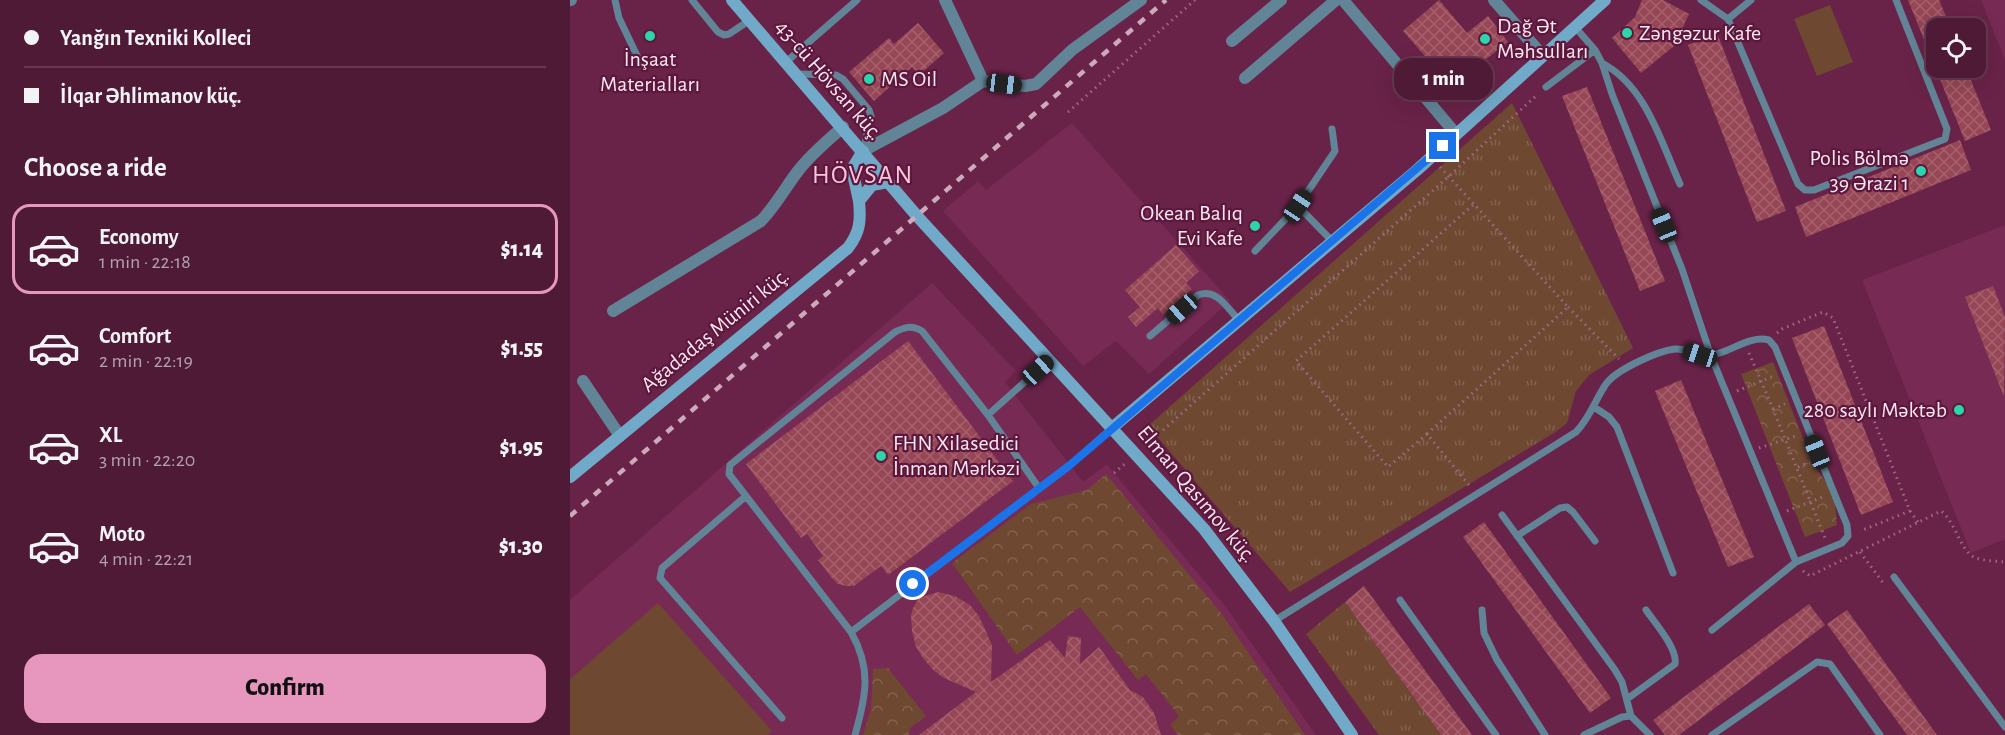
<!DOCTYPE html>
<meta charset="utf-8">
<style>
body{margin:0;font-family:"Alegreya Sans",sans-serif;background:#55233e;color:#f1f3f6;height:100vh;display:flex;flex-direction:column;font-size:22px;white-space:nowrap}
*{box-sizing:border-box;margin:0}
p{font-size:20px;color:#b3a1ad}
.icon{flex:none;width:33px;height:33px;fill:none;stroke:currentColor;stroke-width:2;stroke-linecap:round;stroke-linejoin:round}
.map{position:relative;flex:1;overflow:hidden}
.side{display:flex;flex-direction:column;background:#4f1a36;width:570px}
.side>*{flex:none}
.banner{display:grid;align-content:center;height:132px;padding:0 24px;background:#4f1a36}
.fabs{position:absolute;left:1356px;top:18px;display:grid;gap:12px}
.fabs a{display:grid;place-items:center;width:60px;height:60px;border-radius:12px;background:#4f1a36;box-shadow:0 6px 24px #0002,0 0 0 2px #663851;font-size:30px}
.end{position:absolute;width:27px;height:27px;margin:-14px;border:8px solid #1a73e8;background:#fff;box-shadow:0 0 0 3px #fff}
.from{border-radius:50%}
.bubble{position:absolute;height:42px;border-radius:18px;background:#4f1a36;box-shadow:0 6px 24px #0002,0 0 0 2px #663851;font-size:20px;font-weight:800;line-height:42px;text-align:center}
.car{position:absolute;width:18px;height:36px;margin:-18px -9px;border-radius:8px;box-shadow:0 0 4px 2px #0007;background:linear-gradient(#222 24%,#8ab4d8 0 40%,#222 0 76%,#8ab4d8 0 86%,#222 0)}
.banner b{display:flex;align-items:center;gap:21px;height:57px;font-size:22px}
.banner b+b{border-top:2px solid #663851}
.banner i{width:15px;height:15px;background:#f1f3f6}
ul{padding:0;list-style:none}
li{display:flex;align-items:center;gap:18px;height:90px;margin:0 12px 9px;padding:0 12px;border:3px solid transparent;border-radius:18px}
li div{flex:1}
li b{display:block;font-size:22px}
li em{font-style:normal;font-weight:800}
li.on{border-color:#e797bd}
li>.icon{width:54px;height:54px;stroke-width:1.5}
h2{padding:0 24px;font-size:27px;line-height:72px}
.button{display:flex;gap:12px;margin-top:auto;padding:12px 24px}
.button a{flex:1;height:69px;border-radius:18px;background:#e797bd;color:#111;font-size:24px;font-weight:800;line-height:69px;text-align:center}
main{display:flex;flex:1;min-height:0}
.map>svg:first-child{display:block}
.built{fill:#772a53}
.grass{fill:url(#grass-tufts)}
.forest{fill:url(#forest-crowns)}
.pitch{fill:#6e4831}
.building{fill:url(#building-cross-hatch)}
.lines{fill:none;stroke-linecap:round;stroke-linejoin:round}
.path{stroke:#9d6a85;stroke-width:3;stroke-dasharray:1.5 4.5;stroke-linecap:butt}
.lane{stroke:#618597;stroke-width:7}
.street{stroke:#618597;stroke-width:12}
.secondary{stroke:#70aac8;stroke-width:12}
.rail{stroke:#cab;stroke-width:4.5;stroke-dasharray:8 8;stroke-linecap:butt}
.route{stroke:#1a73e8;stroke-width:8}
.poi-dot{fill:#2dd5ab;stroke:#5d173d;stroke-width:2}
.labels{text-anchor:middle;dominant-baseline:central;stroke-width:4.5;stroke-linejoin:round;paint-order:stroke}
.poi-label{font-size:22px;fill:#f9e7ef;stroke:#5d173d;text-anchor:start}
.street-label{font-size:22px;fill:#f9e7ef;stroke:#5d173d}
.quarter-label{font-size:26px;letter-spacing:1.5px;fill:#fac6dd;stroke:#5d173d}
</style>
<main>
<section class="side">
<div class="banner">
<b><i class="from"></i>Yanğın Texniki Kolleci</b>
<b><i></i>İlqar Əhlimanov küç.</b>
</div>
<h2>Choose a ride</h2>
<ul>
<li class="on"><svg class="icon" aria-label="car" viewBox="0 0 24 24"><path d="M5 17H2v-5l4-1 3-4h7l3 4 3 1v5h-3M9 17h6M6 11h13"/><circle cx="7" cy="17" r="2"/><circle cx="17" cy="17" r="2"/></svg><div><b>Economy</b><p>1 min · 22:18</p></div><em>$1.14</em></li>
<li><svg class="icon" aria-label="car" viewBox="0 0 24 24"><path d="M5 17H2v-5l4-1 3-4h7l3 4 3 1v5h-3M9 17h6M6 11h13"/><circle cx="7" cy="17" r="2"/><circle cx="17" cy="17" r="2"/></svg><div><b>Comfort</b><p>2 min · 22:19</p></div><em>$1.55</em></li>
<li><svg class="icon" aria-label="car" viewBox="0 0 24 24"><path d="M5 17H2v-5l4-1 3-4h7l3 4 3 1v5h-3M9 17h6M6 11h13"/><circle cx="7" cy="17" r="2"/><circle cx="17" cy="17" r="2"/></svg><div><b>XL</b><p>3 min · 22:20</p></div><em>$1.95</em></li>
<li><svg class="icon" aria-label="car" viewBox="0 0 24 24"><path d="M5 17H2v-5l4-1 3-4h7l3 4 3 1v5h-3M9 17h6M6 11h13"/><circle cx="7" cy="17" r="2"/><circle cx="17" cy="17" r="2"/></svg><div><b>Moto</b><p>4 min · 22:21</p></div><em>$1.30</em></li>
</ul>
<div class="button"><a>Confirm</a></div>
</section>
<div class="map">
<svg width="1435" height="735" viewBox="0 0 1435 735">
<defs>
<pattern id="grass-tufts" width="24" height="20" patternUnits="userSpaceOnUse" patternTransform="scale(1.5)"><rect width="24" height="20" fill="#6e4831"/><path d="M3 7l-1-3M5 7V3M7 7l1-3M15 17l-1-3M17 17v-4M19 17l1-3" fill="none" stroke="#83624f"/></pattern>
<pattern id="forest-crowns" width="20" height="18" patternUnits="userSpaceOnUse" patternTransform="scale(1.5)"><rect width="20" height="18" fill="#6e4831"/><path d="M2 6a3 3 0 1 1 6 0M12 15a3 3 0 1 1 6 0" fill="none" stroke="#83624f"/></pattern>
<pattern id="building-cross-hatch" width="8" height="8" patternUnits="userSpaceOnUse" patternTransform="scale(1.5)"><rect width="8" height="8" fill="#964654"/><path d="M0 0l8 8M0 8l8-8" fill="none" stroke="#a5616d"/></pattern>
</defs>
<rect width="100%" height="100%" fill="#692348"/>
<!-- built -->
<path class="built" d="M 1411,0 L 1435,0 L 1435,60 Z
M 502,123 L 660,301 L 579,374 L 546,341 L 513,366 L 373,211 L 408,181 L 416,190 Z
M 1435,225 L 1435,539 L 1401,553 L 1292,280 Z
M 362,283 L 446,371 L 435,382 L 513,482 L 537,464 L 544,473 L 656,607 L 746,735 L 0,735 L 0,600 Z"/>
<!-- grass -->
<path class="grass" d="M 942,103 L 1063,348 L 1019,375 L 1006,391 L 997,423 L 984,433 L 720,592 L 578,426 Z
M 775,602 L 871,735 L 809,735 L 736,634 Z"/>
<!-- forest -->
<path class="forest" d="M 1203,362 L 1244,466 L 1264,492 L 1267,525 L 1235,537 L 1171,374 Z
M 536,474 L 651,613 L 735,735 L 608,735 L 600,725 L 609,716 L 576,674 L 568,680 L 510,607 L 447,655 L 382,563 L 461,504 L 517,490 Z
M 318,668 L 356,716 L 340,728 L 339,735 L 293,735 L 301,709 L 303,669 Z"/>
<!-- pitch -->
<path class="pitch" d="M 1260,5 L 1283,62 L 1247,76 L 1224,19 Z
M 88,603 L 202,731 L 198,735 L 0,735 L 0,679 Z"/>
<!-- building -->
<path class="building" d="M 869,0 L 897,33 L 918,16 L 938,42 L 875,91 L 855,66 L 860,62 L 833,31 Z
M 1072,0 L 1093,0 L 1119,14 L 1104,46 L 1071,73 L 1042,38 L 1065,17 Z
M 1338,0 L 1369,0 L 1381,28 L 1366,28 L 1366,68 L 1396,68 L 1421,130 L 1395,141 Z
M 348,23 L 374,53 L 349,75 L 342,67 L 304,101 L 279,72 L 319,38 L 324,44 Z
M 1147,33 L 1216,211 L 1187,222 L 1118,45 Z
M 1017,87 L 1095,281 L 1070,291 L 992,96 Z
M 1390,140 L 1401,170 L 1236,237 L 1225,207 Z
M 606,245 L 629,271 L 616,283 L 622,289 L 593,315 L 588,308 L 566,327 L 558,317 L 570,307 L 555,290 Z
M 1423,286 L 1435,317 L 1434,397 L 1395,297 Z
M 1254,326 L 1323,502 L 1291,515 L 1222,338 Z
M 338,341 L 443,481 L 318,575 L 311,566 L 284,586 L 276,586 L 268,584 L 261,577 L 248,560 L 253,556 L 237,534 L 231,538 L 176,464 Z
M 1111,380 L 1184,557 L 1158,567 L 1085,391 Z
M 914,522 L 1041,698 L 1020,713 L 893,537 Z
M 794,586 L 902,735 L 871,735 L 775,602 Z
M 368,592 L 385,596 L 400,605 L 409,616 L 422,645 L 421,682 L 480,640 L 495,658 L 498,636 L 511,638 L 510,664 L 529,647 L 560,690 L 573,697 L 584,713 L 591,735 L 349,735 L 406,692 L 374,678 L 363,670 L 353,658 L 346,647 L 342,631 L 341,615 L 343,608 L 349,598 Z
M 1239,604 L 1255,625 L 1109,735 L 1095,735 L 1083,720 Z
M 1277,610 L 1367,735 L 1337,735 L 1257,624 Z"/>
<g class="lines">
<!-- path -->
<path class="path" d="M 498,112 L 625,0
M 998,307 L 1049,359
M 1207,333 L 1212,329 L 1253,312 L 1263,318 L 1340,511 L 1290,531
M 1179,353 L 1203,409 L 1255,538
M 1167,391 L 1204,376
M 1203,409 L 1215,404
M 857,434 L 998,307 L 870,167
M 575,446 L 878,177 L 968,94
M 1189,448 L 1229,435
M 1228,467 L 1240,462
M 544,473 L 557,462
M 899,485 L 857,434 L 818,467 L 726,361 L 903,205
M 1217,511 L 1255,496
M 1340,511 L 1348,522
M 1290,552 L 1314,584
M 1233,571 L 1240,576 L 1371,511 C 1386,522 1390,552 1406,558 C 1414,561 1426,561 1435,562"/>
<!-- lane -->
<path class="lane" d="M 45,0 L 49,18 L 71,64
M 122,0 L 148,32 L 154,35 L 159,34 L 180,20
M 1131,0 L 1158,19 L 1181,0
M 1158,19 L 1228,184 L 1235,190 L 1244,190 L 1375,139 L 1377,129 L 1326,0
M 216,62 L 287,0
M 1032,63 C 1076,86 1091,142 1110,184
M 227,74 L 266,75 L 273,79 L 299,110 L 301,116 L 293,151
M 976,87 L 1025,50
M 728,206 L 762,241
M 685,251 L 728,206 L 765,151 L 762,129
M 580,336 L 628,295 C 647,288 657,308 669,320
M 1024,407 L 1039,417 L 1047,427 L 1103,573
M 418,415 L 480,359
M 176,496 L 92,568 L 90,578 L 212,718
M 932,515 L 1045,670 L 1052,682 L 1061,716 L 1080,735
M 947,536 L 990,508 L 997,507 L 1003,512 L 1025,541
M 1324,577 L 1435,727
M 830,600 L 926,735
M 912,610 L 914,633 L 927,660 L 975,735
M 704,621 L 1006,432 C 1020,418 1025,400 1036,384 C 1046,370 1087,351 1105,349 C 1117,348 1129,358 1142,355 C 1161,352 1179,335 1199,340 L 1205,347 L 1277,525 L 1278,536 L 1272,543 L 1226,562 L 1141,356 L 1112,269 L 1042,94 L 1032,63 L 1025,50 L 1005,27
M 1142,630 L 1226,562
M 281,632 L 159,474 L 160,465 L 325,332 C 335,327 341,325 352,331 L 418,415 L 469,488
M 1057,699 L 1105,664 C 1108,649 1085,623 1076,610
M 285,735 C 296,696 302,669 281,632 L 500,465 L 543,427
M 1014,735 L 1052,717 L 1061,716
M 1142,735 L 1247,662 L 1260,664 L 1310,735"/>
<!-- street -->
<path class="street" d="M 0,0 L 1,0
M 375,0 L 413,81
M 773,0 L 886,134
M 924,0 L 973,56
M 662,41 L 711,0
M 675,78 L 766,0
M 293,151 L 373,108 L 413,81 L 455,86 L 466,84 L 502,50 L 571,0
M 43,311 L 191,221 C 206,205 215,188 228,171 C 241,154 257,141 273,127
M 13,381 L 50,436"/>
<!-- secondary -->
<path class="secondary" d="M 162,0 L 347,216 L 634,529 L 704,621 L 782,735
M 293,151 L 282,169 L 289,201 L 302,185 L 318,182
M 543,427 L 847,170 L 1035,0
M 0,477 L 278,248 C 290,232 291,221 289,201"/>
<!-- rail -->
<path class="rail" d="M 0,516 L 596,0"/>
</g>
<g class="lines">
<!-- route -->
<path class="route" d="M 343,584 L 500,465 L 873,146"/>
</g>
<!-- markers -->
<g class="poi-dot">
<circle cx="1057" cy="33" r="6"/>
<circle cx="80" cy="36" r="6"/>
<circle cx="915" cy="39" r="6"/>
<circle cx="299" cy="79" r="6"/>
<circle cx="1351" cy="171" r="6"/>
<circle cx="685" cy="226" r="6"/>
<circle cx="1389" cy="410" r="6"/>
<circle cx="311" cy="456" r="6"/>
</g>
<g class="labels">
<!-- poi labels -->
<g class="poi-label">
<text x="927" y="26">Dağ Ət<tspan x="927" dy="25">Məhsulları</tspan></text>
<text x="1069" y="33">Zəngəzur Kafe</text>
<text x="80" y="59" text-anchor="middle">İnşaat<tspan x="80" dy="25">Materialları</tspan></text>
<text x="311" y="79">MS Oil</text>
<text x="1339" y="158" text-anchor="end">Polis Bölmə<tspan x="1339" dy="25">39 Ərazi 1</tspan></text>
<text x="673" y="213" text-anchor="end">Okean Balıq<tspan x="673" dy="25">Evi Kafe</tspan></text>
<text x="1377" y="410" text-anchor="end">280 saylı Məktəb</text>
<text x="323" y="443">FHN Xilasedici<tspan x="323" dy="25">İnman Mərkəzi</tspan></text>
</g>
<!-- street labels -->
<g class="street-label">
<text transform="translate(259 80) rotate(49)">43-cü Hövsan küç.</text>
<text transform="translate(145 330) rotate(-39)">Ağadadaş Müniri küç.</text>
<text transform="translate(627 494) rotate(50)">Elman Qasımov küç.</text>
</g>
<!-- quarter labels -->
<g class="quarter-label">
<text x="293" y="175">HÖVSAN</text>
</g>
</g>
</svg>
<div class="fabs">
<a><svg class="icon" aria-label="locate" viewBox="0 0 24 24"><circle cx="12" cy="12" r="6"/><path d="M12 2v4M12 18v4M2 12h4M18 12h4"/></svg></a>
</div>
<i class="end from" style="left:343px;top:584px"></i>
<i class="end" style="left:873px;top:146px"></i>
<div class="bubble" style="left:824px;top:58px;width:99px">1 min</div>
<i class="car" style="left:434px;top:84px;rotate:97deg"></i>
<i class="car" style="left:728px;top:206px;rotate:34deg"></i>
<i class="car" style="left:1094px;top:225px;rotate:338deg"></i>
<i class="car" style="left:612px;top:309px;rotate:229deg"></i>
<i class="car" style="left:1130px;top:355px;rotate:288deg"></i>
<i class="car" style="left:468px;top:370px;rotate:48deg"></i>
<i class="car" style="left:1247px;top:452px;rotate:338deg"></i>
</div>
</main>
